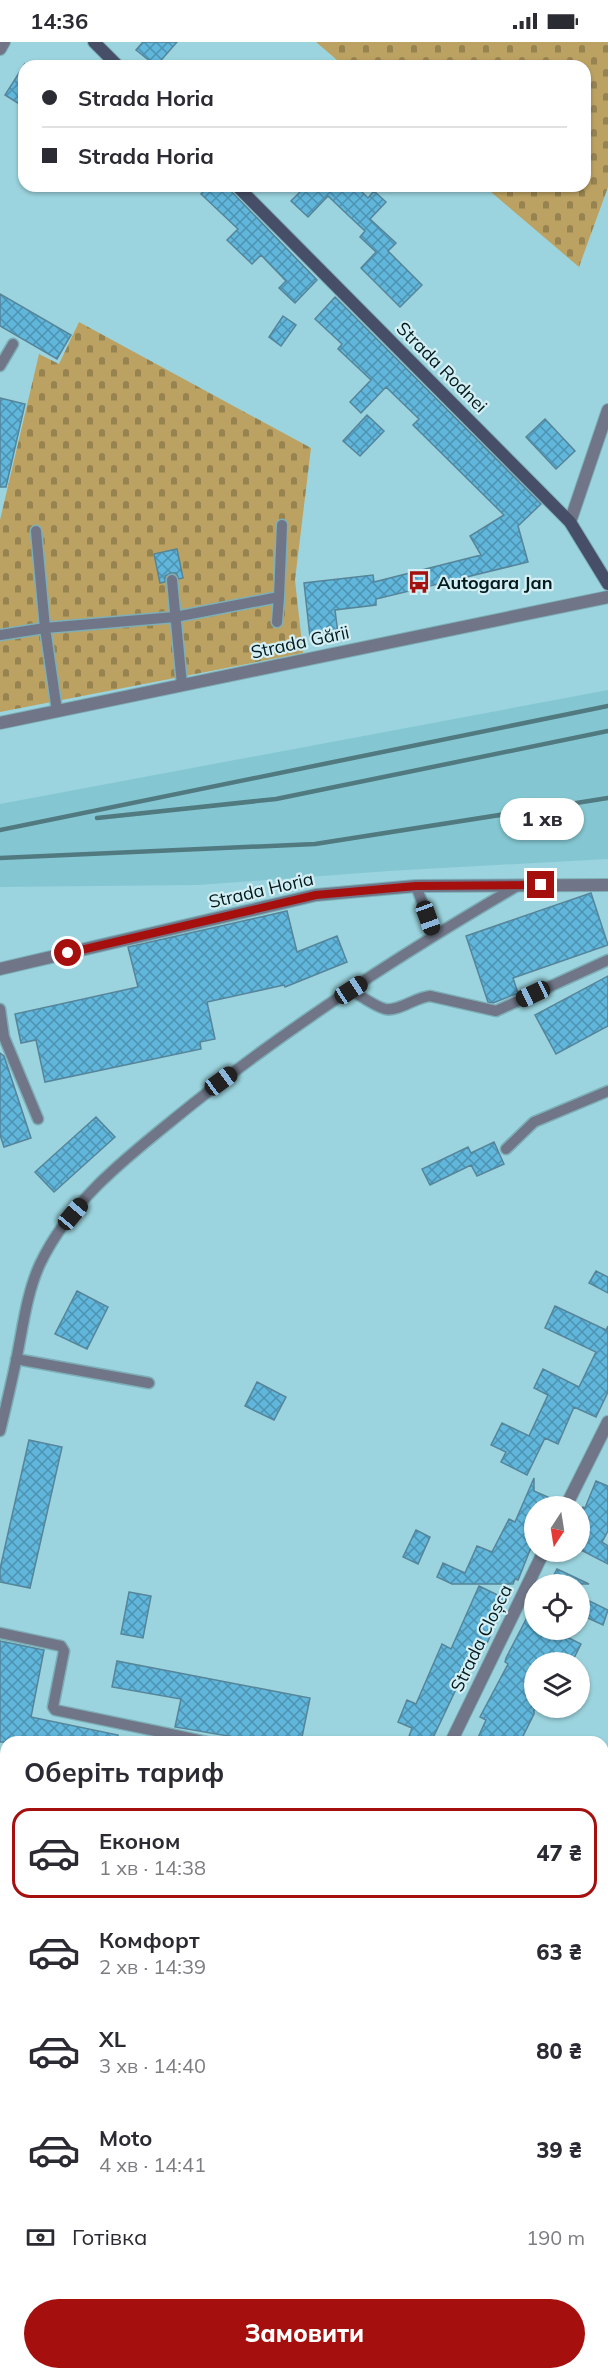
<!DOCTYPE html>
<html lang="uk">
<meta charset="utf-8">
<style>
body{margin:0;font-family:Mulish,sans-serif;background:#f7f7f7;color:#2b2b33;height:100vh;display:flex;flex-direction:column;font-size:22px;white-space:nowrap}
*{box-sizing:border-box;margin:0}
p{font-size:20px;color:#7c7c81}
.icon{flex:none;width:33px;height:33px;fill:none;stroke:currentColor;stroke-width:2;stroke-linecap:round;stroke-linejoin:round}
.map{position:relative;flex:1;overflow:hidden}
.details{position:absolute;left:0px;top:1694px;width:609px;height:644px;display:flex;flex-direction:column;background:#fff;border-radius:18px 18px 0 0;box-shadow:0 2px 4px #0004}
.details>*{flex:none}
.banner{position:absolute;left:18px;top:18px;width:573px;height:132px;border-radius:18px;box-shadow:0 2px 4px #0004;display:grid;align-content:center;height:132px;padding:0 24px;background:#fff}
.needle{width:39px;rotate:192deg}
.fabs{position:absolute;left:524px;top:1454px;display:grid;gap:12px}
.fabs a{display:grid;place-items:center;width:66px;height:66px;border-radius:50%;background:#fff;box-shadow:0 2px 4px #0004;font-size:30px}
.end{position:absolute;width:27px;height:27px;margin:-14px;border:8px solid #a50f0d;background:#fff;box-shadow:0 0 0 3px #fff}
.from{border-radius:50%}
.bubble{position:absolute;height:42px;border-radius:21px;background:#fff;box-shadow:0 2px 4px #0004;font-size:20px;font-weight:800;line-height:42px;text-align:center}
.car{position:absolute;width:18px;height:36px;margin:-18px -9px;border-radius:8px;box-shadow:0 0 4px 2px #0007;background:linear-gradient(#222 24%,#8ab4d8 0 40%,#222 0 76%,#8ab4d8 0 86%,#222 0)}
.banner b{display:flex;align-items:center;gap:21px;height:57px;font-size:22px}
.banner b+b{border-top:2px solid #e1e1e2}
.banner i{width:15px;height:15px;background:#2b2b33}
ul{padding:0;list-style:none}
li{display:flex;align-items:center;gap:18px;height:90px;margin:0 12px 9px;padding:0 12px;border:3px solid transparent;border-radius:18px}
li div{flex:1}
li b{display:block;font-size:22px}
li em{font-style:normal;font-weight:800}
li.active{border-color:#a50f0d}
li>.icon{width:54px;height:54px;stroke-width:1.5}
h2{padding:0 24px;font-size:27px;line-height:72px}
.pay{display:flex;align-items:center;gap:15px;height:66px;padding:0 24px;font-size:22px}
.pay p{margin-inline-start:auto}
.action{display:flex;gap:12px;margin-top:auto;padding:12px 24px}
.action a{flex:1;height:69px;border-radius:36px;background:#a50f0d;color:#fff;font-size:24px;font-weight:800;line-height:69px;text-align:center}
.status{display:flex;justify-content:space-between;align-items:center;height:42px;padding:0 30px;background:#fff;direction:ltr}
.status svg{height:16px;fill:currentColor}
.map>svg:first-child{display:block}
.built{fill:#84c7d2}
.forest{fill:url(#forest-firs)}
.cemetery{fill:url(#cemetery-stones)}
.water{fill:#488453}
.building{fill:url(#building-cross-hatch);stroke:#568499;stroke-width:1.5}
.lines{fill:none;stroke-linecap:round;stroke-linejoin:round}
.lane-casing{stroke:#7dafb8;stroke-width:13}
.street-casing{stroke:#7dafb8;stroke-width:14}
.secondary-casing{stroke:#7dafb8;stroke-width:14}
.lane{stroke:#707687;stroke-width:10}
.street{stroke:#707687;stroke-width:12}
.secondary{stroke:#464f67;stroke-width:12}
.rail{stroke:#517980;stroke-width:4.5}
.route{stroke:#a50f0d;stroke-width:8}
.labels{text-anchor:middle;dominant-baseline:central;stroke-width:4.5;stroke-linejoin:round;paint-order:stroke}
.street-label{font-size:18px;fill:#031a1e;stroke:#d3eff4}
.poi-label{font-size:18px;font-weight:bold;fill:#031a1e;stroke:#d3eff4;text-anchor:start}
</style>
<div class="status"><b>14:36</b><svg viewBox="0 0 49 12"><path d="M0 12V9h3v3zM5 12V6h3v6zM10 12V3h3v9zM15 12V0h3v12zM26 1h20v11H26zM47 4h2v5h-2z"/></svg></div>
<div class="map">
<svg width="608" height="2336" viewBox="0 0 608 2336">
<defs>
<pattern id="forest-firs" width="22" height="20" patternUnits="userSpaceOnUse" patternTransform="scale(1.5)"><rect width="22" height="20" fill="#bca262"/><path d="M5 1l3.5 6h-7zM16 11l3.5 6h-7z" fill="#978350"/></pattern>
<pattern id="cemetery-stones" width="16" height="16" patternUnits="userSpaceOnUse" patternTransform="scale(1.5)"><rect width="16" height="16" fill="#bca262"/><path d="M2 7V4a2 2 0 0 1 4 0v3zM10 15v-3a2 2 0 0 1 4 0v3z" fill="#978350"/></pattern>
<pattern id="building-cross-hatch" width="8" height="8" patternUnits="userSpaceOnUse" patternTransform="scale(1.5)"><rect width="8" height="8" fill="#60b6db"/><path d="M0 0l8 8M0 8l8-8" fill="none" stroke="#4d93b1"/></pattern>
</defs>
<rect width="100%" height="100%" fill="#9bd4de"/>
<!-- built -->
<path class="built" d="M 608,648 L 608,817 L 389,829 L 198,843 L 0,845 L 0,762 Z"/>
<!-- forest -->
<path class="forest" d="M 399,2331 L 457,2331 L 469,2336 L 396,2336 Z"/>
<!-- cemetery -->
<path class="cemetery" d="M 316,0 L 608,0 L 608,145 L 579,225 L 484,144 L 585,144 L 585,24 L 344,24 Z
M 79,280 L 311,406 L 295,538 L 303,611 L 0,670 L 0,478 L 39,312 L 59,322 Z"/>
<!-- water -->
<path class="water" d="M 0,2251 L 6,2251 L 6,2331 L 282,2331 L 293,2336 L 0,2336 Z"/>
<!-- building -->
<path class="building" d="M 143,0 L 177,0 L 156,24 L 136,8 Z
M 24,23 L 24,65 L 5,53 Z
M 208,144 L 226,144 L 317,238 L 295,261 L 279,246 L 286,239 L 261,213 L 252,222 L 227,198 L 238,187 L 201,152 Z
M 306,144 L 356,144 L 368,156 L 374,149 L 386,160 L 370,177 L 396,201 L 388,209 L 422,243 L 400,265 L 361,226 L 376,210 L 360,195 L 365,189 L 350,175 L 328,154 L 308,175 L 291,159 Z
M 0,252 L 71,293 L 57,317 L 0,284 Z
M 335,255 L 541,462 L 518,484 L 528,520 L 376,557 L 376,563 L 335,568 L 338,592 L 310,595 L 304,541 L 373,533 L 374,540 L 481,513 L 470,494 L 504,473 L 413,383 L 419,377 L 386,345 L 361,371 L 350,360 L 371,338 L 338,307 L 342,302 L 315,277 Z
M 283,274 L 296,283 L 281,304 L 269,295 Z
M 0,356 L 25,362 L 6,445 L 0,445 Z
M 367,373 L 384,389 L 360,414 L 343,399 Z
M 545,377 L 575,409 L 556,427 L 526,395 Z
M 177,507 L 183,536 L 179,537 L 176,531 L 171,531 L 165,534 L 165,540 L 160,541 L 154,512 Z
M 591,851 L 608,903 L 513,936 L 518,951 L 493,961 L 488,960 L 466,894 Z
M 287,869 L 297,910 L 337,894 L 347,920 L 285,945 L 284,943 L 207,960 L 215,997 L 200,1000 L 201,1007 L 45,1040 L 36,998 L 21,1001 L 15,972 L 138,945 L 128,905 Z
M 608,934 L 608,984 L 556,1012 L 535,973 Z
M 0,1011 L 4,1014 L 31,1096 L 4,1105 L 0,1093 Z
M 96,1075 L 115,1095 L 54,1150 L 35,1130 Z
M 494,1100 L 504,1122 L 477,1134 L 471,1123 L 430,1143 L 422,1127 L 468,1105 L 471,1111 Z
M 596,1229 L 608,1235 L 608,1251 L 589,1241 Z
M 77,1249 L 108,1265 L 87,1307 L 55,1292 Z
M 555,1264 L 606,1288 L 608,1284 L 608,1350 L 596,1375 L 574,1365 L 558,1402 L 545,1396 L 527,1433 L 501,1420 L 506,1410 L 491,1403 L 502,1381 L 529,1394 L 548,1353 L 534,1346 L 543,1327 L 579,1345 L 596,1310 L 545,1286 Z
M 257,1340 L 286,1355 L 274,1378 L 245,1364 Z
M 29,1398 L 62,1405 L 30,1546 L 0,1540 L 0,1527 Z
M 534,1436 L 534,1449 L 559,1460 L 558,1464 L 534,1464 L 534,1498 L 518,1538 L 515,1537 L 513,1542 L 452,1542 L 437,1535 L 443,1521 L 465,1531 L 477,1504 L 492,1510 L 509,1477 L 515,1480 Z
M 596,1439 L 608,1444 L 608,1489 L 602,1500 L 608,1504 L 608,1522 L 579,1507 L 579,1473 L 583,1465 L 585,1466 Z
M 416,1488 L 430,1495 L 418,1522 L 403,1515 Z
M 557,1527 L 589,1542 L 549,1542 Z
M 479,1544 L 506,1557 L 485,1606 L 477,1603 L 431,1700 L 407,1700 L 412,1686 L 398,1680 L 407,1658 L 416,1662 L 442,1602 L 451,1607 Z
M 129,1550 L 151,1554 L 143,1596 L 121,1592 Z
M 579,1554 L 608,1568 L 603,1583 L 579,1572 Z
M 534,1562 L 534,1587 L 561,1587 L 559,1591 L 581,1602 L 572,1620 L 534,1620 L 534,1672 L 520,1700 L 476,1700 L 486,1678 L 480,1675 L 508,1622 L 505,1620 L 506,1616 Z
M 0,1599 L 44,1608 L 31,1675 L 118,1693 L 118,1700 L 0,1700 Z
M 117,1619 L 310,1656 L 301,1700 L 263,1700 L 175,1685 L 181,1657 L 112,1645 Z"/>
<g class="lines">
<!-- lane casing -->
<g class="lane-casing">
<path id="lane" d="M 0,324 L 13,302
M 36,489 L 45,586 L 175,575 L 279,555 L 282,483
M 172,538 L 182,643
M 277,580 L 279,555
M 0,593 L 45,586 L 57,669
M 416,844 L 434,892
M 351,948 C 361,954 374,964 385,967 C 398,970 416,955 430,954 L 496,969 L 608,918
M 0,967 L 4,995 L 38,1077
M 506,1107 L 534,1080 L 608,1049
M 16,1317 L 149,1341
M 0,1389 C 6,1364 12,1339 17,1314 C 23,1284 27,1250 40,1222 C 69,1161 123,1118 174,1077 C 281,989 399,913 519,843
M 0,1591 L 61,1604 L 64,1609 L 53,1665 L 55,1668 L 180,1694
M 179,1699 L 180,1694 L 207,1700
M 0,1782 L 6,1783"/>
</g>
<!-- street casing -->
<g class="street-casing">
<path id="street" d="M 0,7 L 4,0
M 570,480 L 608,368
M 0,681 L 608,555
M 0,927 L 316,853 L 416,844 L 608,843
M 566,1464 L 608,1380
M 451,1700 L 544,1509
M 603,1896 L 608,1895
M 0,2042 L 6,2042
M 603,2054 L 608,2054"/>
</g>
<!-- secondary casing -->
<g class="secondary-casing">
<path id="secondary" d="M 94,0 L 118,24
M 237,144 L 570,480 L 608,542"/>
</g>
<!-- lane -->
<use href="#lane" class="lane"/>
<!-- street -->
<use href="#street" class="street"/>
<!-- secondary -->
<use href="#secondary" class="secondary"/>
<!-- rail -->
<path class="rail" d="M 97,776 L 276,757 L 608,689
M 0,788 L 608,664
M 0,816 L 315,802 L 608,756"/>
</g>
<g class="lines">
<!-- route -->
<path class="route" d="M 68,911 L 316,853 L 416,844 L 541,843"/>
</g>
<!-- icons -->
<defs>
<g id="bus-bare" transform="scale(1.8)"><path d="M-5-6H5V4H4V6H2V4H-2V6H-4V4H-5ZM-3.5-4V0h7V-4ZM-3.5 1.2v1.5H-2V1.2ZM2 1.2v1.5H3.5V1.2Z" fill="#a50f0d" stroke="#d3eff4" stroke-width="2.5" paint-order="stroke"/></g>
</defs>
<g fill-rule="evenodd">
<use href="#bus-bare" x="419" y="540"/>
</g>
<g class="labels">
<!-- street labels -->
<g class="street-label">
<text transform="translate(442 325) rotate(45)">Strada Rodnei</text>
<text transform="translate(300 600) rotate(-12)">Strada Gării</text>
<text transform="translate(261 848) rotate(-13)">Strada Horia</text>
<text transform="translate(481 1596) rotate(-64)">Strada Cloșca</text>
</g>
<!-- poi labels -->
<g class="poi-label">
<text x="437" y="540">Autogara Jan</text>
</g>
</g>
</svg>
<div class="fabs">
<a><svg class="needle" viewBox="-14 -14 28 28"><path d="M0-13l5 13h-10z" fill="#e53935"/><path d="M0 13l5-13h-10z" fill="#7c7c81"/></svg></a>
<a><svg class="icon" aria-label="locate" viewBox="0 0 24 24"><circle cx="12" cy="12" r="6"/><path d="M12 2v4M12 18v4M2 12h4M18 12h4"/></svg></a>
<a><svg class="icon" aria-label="layers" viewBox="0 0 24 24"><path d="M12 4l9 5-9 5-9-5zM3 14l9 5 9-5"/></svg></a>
</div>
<i class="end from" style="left:68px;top:911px"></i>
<i class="end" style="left:541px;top:843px"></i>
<div class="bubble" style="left:500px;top:756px;width:84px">1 хв</div>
<i class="car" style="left:428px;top:876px;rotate:160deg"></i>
<i class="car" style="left:351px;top:948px;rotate:57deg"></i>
<i class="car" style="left:533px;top:952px;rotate:245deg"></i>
<i class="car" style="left:221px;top:1039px;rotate:54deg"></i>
<i class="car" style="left:73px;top:1172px;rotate:40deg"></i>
<div class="banner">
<b><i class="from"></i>Strada Horia</b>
<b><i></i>Strada Horia</b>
</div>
<section class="details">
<h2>Оберіть тариф</h2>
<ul>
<li class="active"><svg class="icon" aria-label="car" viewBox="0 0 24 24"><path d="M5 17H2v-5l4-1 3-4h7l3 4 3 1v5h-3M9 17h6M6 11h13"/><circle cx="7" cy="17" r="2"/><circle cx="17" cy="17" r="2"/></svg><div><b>Економ</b><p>1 хв · 14:38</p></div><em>47 ₴</em></li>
<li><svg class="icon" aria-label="car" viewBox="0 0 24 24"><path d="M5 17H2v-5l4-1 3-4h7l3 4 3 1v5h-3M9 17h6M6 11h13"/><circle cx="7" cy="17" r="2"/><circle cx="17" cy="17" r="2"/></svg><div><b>Комфорт</b><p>2 хв · 14:39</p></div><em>63 ₴</em></li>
<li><svg class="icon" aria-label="car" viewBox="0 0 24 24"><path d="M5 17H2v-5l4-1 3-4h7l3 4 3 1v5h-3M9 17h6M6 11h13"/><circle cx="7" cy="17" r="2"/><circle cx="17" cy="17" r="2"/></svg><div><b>XL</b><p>3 хв · 14:40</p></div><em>80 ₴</em></li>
<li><svg class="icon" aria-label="car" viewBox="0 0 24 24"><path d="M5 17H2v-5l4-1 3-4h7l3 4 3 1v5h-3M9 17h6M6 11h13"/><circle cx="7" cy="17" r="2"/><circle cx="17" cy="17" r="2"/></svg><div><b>Moto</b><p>4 хв · 14:41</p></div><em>39 ₴</em></li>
</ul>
<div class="pay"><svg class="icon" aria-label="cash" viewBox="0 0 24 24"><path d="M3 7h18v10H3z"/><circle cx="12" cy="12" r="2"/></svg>Готівка<p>190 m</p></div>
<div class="action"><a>Замовити</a></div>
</section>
</div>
